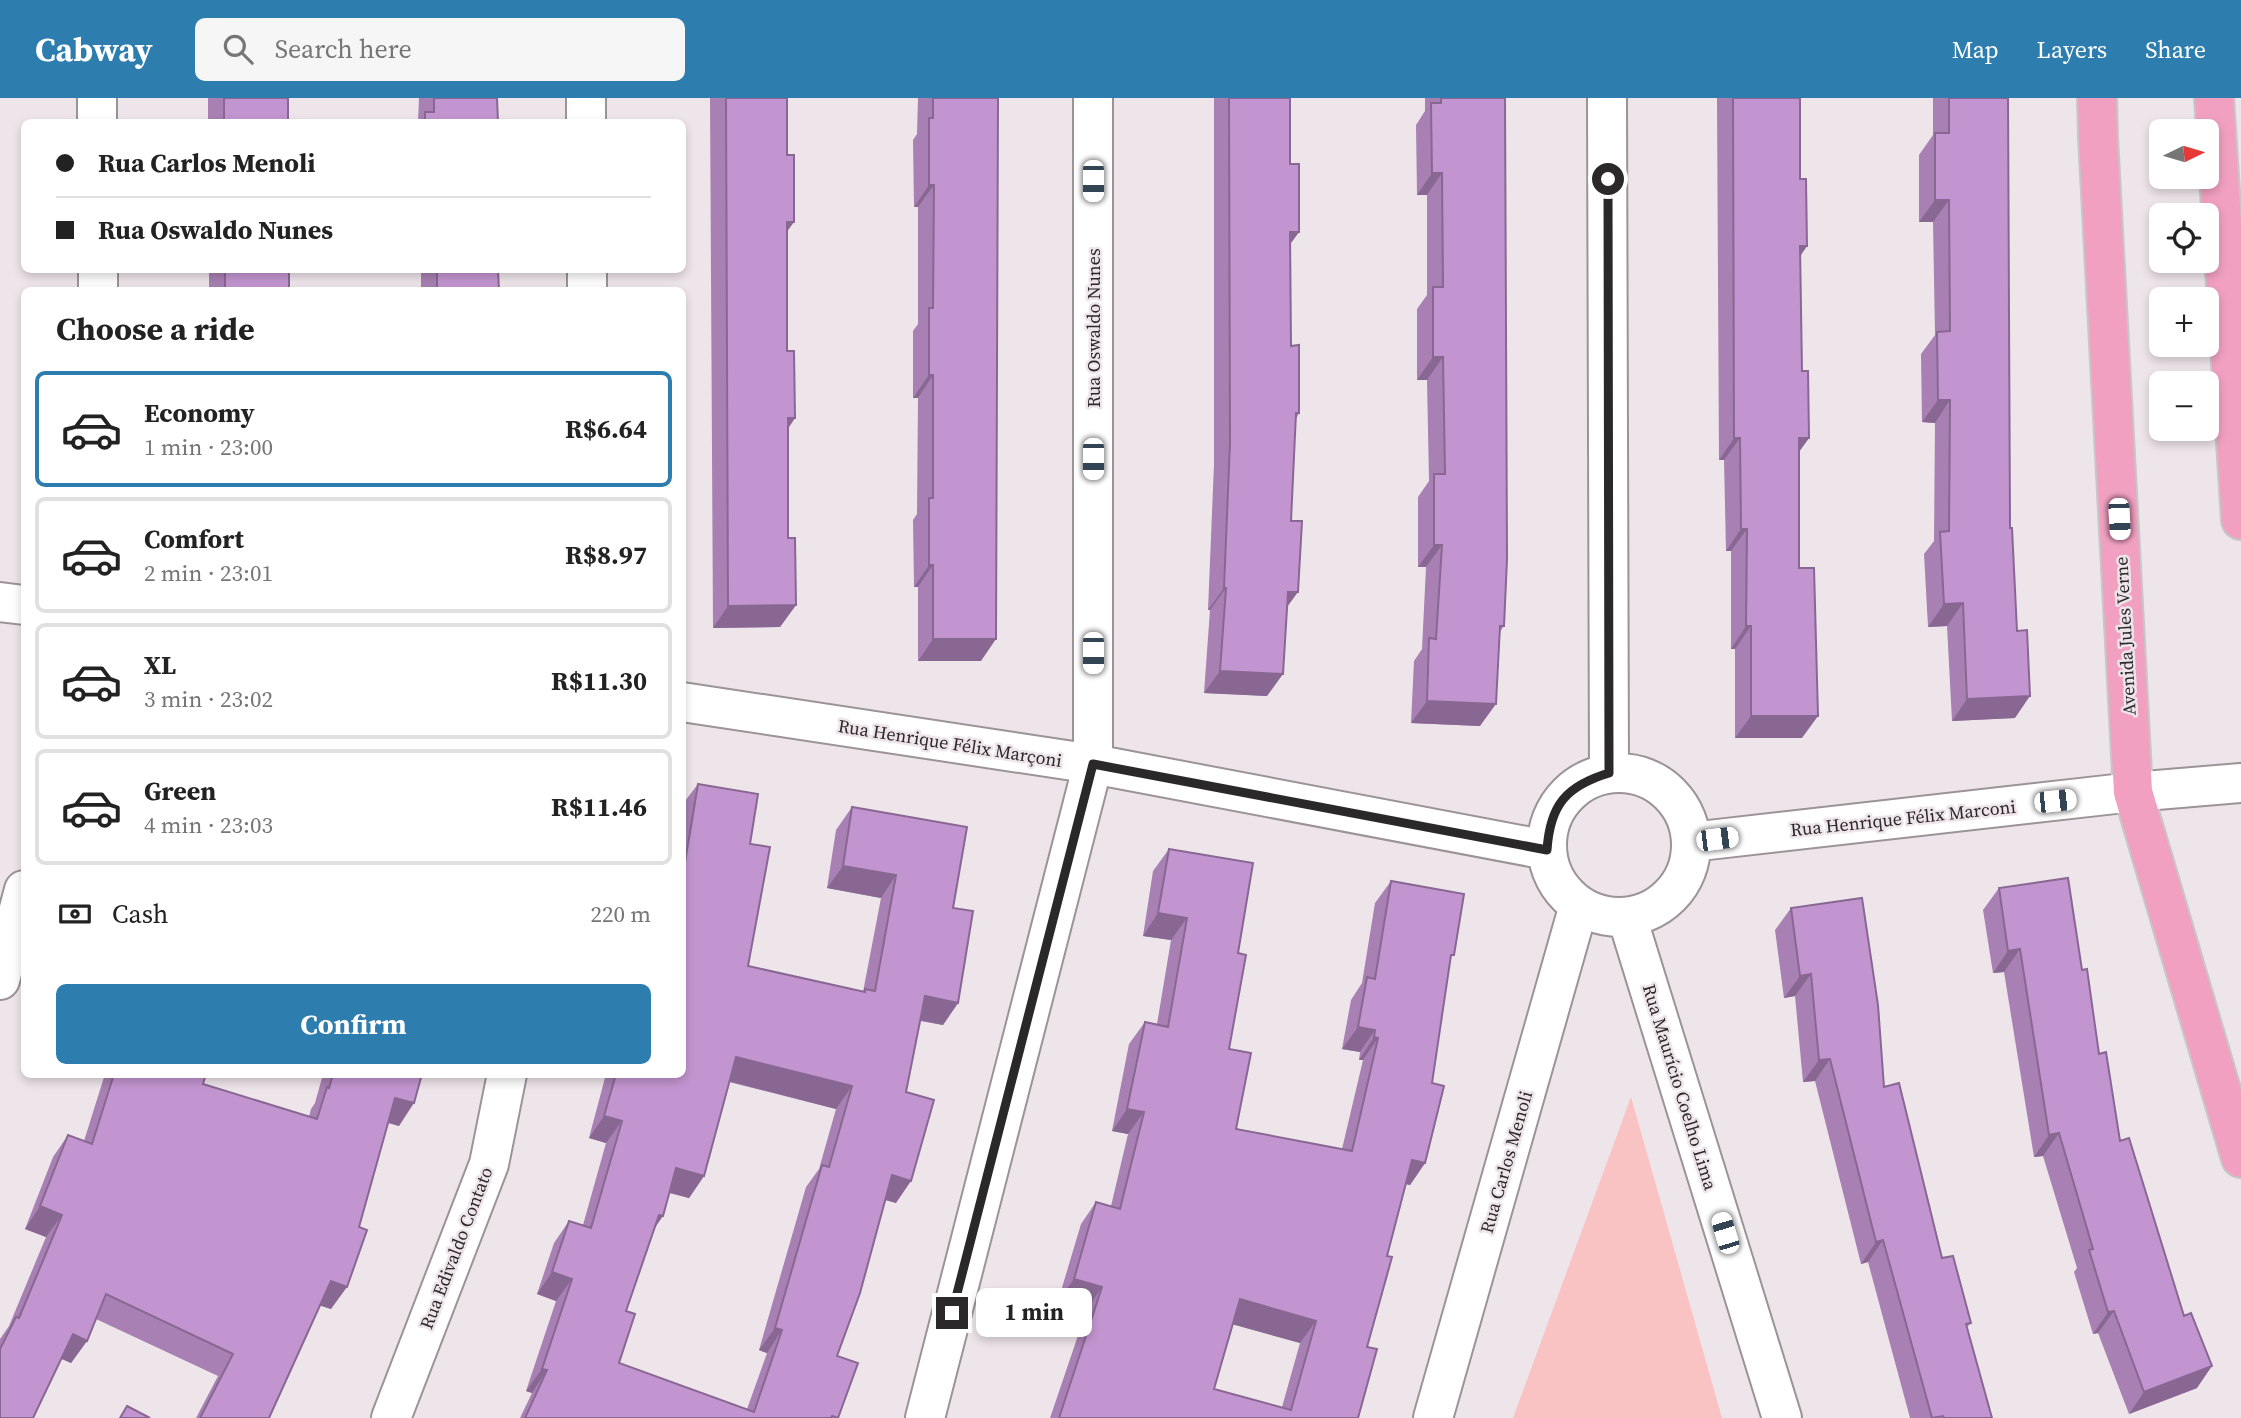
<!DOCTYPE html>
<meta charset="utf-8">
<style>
body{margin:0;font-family:"Source Serif 4",serif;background:#f6f6f6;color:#222;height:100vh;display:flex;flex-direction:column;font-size:26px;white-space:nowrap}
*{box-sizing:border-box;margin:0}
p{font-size:23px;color:#767676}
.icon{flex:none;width:38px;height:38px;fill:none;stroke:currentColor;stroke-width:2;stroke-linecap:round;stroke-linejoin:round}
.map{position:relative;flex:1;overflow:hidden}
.details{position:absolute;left:21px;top:189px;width:665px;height:791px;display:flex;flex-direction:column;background:#fff;border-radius:10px;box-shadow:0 4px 10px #0003}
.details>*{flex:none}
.guide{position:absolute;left:21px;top:21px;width:665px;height:154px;border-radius:10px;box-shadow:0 4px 10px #0003;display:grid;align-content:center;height:154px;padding:0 35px;background:#fff}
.needle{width:46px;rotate:85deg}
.fabs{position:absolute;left:2149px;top:21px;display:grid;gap:14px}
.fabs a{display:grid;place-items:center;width:70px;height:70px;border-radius:10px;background:#fff;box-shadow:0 4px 10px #0003;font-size:35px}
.end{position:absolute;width:32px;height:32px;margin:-16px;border:9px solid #2b282a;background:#fff;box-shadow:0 0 0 4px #fff}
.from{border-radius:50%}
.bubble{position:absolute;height:49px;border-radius:10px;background:#fff;box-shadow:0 4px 10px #0003;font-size:23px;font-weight:700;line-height:49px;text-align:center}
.car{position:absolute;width:21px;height:42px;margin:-21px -10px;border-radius:9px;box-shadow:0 0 5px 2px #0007;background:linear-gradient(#fff 24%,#345 0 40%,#fff 0 76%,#345 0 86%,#fff 0)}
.guide b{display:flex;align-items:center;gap:24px;height:66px;font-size:26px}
.guide b+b{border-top:2px solid #e0e0e0}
.guide i{width:18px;height:18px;background:#222}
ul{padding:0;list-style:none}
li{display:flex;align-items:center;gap:21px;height:116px;margin:0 14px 10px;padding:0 21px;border:4px solid #e0e0e0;border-radius:10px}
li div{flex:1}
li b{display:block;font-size:26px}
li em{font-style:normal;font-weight:700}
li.active{border-color:#2d7dae}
li>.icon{width:63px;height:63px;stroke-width:1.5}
h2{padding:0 35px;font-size:32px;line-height:84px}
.pay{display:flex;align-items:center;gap:18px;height:77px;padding:0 35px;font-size:26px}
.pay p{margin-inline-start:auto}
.button{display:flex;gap:14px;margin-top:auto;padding:14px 35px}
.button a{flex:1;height:80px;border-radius:10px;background:#2d7dae;color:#fff;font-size:28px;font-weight:700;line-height:80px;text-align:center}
header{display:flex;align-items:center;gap:42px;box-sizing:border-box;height:98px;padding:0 35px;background:#2d7dae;color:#fff}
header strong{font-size:33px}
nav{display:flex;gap:38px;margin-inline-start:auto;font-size:24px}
.search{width:490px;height:63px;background:#f6f6f6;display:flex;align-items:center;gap:18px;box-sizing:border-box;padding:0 24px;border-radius:10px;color:#767676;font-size:26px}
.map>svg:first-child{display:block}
.green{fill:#f9c2c3}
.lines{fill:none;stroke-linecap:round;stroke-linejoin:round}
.minor-casing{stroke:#9b9398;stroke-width:42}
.major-casing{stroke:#c8c7c8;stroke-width:42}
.minor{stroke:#fff;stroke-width:38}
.major{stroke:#f1a0c1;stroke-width:38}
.wall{fill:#a880b3;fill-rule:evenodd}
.shaded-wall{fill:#886892}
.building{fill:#c395d0;stroke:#886892;stroke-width:2;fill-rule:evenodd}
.route{stroke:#2b282a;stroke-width:9}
.labels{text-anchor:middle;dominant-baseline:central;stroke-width:5;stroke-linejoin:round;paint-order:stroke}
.street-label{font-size:18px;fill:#2b282a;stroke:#eee5eb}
</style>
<header>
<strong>Cabway</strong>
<div class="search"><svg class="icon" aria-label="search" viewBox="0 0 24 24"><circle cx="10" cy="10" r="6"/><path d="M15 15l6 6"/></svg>Search here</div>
<nav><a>Map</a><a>Layers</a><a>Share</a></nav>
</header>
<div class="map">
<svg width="2241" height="1320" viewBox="0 0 2241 1320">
<rect width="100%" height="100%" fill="#eee5eb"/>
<!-- green -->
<path class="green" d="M 1631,999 L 1722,1320 L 1513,1320 Z"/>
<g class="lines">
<!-- minor casing -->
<g class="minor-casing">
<path id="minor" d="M 97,0 L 97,24
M 586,0 L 586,24
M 1607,0 L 1609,675
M 98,172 L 98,192
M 587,172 L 587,192
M 0,504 L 24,507
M 682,604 L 1093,666 L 1547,752
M1547 747a72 72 0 1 1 144 0a72 72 0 1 1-144 0Z
M 1691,744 L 2133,694 L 2241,685
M 1627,819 L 1782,1320
M 0,882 L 24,792
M 391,1320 L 489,1066 L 507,976
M 925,1320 L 1093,666 L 1093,0
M 1433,1320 L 1579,807"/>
</g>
<!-- major casing -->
<g class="major-casing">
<path id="major" d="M 2097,0 L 2098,39 L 2133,694 L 2241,1060
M 2214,0 L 2241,422"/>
</g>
<!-- minor -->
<use href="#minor" class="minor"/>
<!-- major -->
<use href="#major" class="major"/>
</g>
<!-- wall -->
<path class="wall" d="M 208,0 L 288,0 L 288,24 L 208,24 Z
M 419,0 L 497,0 L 498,24 L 418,24 Z
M 710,0 L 787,0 L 787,253 L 795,320 L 788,331 L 788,440 L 796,507 L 780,529 L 713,530 Z
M 918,0 L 998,0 L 981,563 L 918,563 L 918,489 L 914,489 L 913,422 L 917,416 L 918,300 L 913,300 L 913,233 L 918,226 L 918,109 L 914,109 L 913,42 L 917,36 Z
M 1214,0 L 1290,0 L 1290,66 L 1299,134 L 1290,146 L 1291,248 L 1299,315 L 1296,321 L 1287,509 L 1267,598 L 1204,595 L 1210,512 L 1208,512 L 1214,366 Z
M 1425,0 L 1505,0 L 1504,528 L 1499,535 L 1480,628 L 1411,625 L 1414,563 L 1422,551 L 1426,469 L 1418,469 L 1418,399 L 1429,383 L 1427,282 L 1417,282 L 1417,211 L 1427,197 L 1427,97 L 1417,97 L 1416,27 L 1425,13 Z
M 1717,0 L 1800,0 L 1800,81 L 1807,148 L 1800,158 L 1802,273 L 1809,340 L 1799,354 L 1799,470 L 1802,640 L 1735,640 L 1735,551 L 1731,551 L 1731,453 L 1726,453 L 1724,362 L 1719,362 Z
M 1933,0 L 2008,0 L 2010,430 L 2015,620 L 1952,623 L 1947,528 L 1928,529 L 1924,456 L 1934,443 L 1935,325 L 1922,324 L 1921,256 L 1935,237 L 1933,124 L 1919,124 L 1919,57 L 1933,37 Z
M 209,172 L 289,172 L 289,192 L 209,192 Z
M 421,172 L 498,172 L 499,192 L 421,192 Z
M 698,686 L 750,746 L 748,868 L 863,894 L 881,800 L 827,790 L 836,732 L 852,709 L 953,810 L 958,905 L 943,927 L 920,923 L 906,994 L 896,1105 L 885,1102 L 837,1258 L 838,1320 L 520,1320 L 532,1295 L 526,1293 L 556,1203 L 537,1196 L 554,1145 L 569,1123 L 583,1127 L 606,1045 L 589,1040 L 606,976 L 682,976 L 682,707 ZM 729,984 L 836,1011 L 819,1071 L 806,1089 L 759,1252 L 767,1255 L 747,1311 L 619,1265 L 626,1213 L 654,1131 L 663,1118 L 669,1095 L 689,1100 L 704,1078 Z
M 1169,751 L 1238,855 L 1229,951 L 1236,1031 L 1342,1051 L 1363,962 L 1359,962 L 1360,954 L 1342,951 L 1351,902 L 1362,885 L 1375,805 L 1391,783 L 1450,864 L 1432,985 L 1425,1065 L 1410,1087 L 1406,1086 L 1387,1158 L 1367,1249 L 1358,1320 L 1050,1320 L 1087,1211 L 1058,1203 L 1081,1126 L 1096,1104 L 1111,1108 L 1128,1036 L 1112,1033 L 1129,946 L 1145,924 L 1157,926 L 1171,842 L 1143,838 L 1153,773 ZM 1233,1226 L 1300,1245 L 1282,1309 L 1214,1291 Z
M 1999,790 L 2082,872 L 2099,956 L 2120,1043 L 2197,1290 L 2129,1316 L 2098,1235 L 2093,1236 L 2074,1174 L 2077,1170 L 2043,1058 L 2034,1059 L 2004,874 L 1993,875 L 1983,812 Z
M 1791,810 L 1884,989 L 1942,1160 L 1971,1225 L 1967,1229 L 1992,1320 L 1910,1320 L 1868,1164 L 1861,1166 L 1815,983 L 1803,984 L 1795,898 L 1784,900 L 1775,832 Z
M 105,976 L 206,976 L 203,986 L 309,1019 L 311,1011 L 315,1005 L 323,976 L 422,976 L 399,1028 L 388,1025 L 331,1211 L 320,1207 L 269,1320 L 196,1320 L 218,1278 L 96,1221 L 87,1243 L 71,1265 L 61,1260 L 0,1320 L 0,1241 L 9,1228 L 46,1139 L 25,1131 L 53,1059 L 68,1037 L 84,1043 Z"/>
<!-- shaded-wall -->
<path class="shaded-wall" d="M 1432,75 L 1442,75 L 1427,97 L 1417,97 Z
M 929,87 L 934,87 L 918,109 L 914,109 Z
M 1935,102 L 1949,102 L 1933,124 L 1919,124 Z
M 787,124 L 794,124 L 778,146 Z
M 1290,134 L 1299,134 L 1283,156 Z
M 1800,148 L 1807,148 L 1792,170 Z
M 1433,259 L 1443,259 L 1427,282 L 1417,282 Z
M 929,277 L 933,277 L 918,300 L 913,300 Z
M 1938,302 L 1950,302 L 1935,325 L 1922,324 Z
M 788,320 L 795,320 L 779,342 Z
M 1734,340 L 1740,340 L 1724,362 L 1719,362 Z
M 1799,340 L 1809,340 L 1793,362 Z
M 1741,431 L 1747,431 L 1731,453 L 1726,453 Z
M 1434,447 L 1442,447 L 1426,469 L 1418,469 Z
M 929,467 L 933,467 L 918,489 L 914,489 Z
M 1224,490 L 1226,490 L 1210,512 L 1208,512 Z
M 1288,494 L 1298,494 L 1282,516 Z
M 1963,505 L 1947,528 L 1928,529 L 1944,506 Z
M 796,507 L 780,529 L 713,530 L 728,508 Z
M 1746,528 L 1751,528 L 1735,551 L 1731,551 Z
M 933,541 L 996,541 L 981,563 L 918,563 Z
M 1220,573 L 1283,576 L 1267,598 L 1204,595 Z
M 2030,598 L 2015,620 L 1952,623 L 1967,601 Z
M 1427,603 L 1496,606 L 1480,628 L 1411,625 Z
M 1751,618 L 1818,618 L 1802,640 L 1735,640 Z
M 843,768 L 896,777 L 881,800 L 827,790 Z
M 1158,815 L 1187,820 L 1171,842 L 1143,838 Z
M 2020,851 L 2004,874 L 1993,875 L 2008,853 Z
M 1811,876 L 1795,898 L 1784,900 L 1800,878 Z
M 925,898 L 958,905 L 943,927 L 910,920 Z
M 1358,929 L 1375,932 L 1360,954 L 1342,951 Z
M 1374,939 L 1378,940 L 1363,962 L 1359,962 Z
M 736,959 L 852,988 L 836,1011 L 720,981 Z
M 1830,961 L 1815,983 L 1803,984 L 1819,962 Z
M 395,1000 L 414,1005 L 399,1028 L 380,1022 Z
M 1127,1011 L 1144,1014 L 1128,1036 L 1112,1033 Z
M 604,1018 L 622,1023 L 606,1045 L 589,1040 Z
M 2059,1035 L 2043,1058 L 2034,1059 L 2049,1037 Z
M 1412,1062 L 1425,1065 L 1410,1087 L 1397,1084 Z
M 676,1070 L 704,1078 L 689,1100 L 660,1092 Z
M 892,1077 L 911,1083 L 896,1105 L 876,1099 Z
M 40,1108 L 62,1117 L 46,1139 L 25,1131 Z
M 659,1117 L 663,1118 L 647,1140 Z
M 1883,1142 L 1868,1164 L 1861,1166 L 1876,1144 Z
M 552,1174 L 572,1181 L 556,1203 L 537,1196 Z
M 1074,1181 L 1102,1189 L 1087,1211 L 1058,1203 Z
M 331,1183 L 347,1189 L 331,1211 L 315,1206 Z
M 1240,1201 L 1316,1223 L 1300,1245 L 1224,1224 Z
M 2114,1213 L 2098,1235 L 2093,1236 L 2108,1214 Z
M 775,1230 L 782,1232 L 767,1255 L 759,1252 Z
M 73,1236 L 87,1243 L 71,1265 L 57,1259 Z
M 2212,1268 L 2197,1290 L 2129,1316 L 2144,1294 Z
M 542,1271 L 547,1272 L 532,1295 L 526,1293 Z"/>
<!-- building -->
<path class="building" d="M 224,0 L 288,0 L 288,24 L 224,24 Z
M 434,0 L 497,0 L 498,24 L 425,24 L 425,14 L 434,14 Z
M 726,0 L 787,0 L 787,57 L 794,57 L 794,124 L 787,124 L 787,253 L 794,253 L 795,320 L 788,320 L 788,440 L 795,440 L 796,507 L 728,508 Z
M 933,0 L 998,0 L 996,541 L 933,541 L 933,467 L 929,467 L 929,400 L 933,400 L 933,277 L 929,277 L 929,210 L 933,210 L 934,87 L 929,87 L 929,20 L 933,20 Z
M 1229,0 L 1290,0 L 1290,66 L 1299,66 L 1299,134 L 1290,134 L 1291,248 L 1299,247 L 1299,315 L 1296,315 L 1291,423 L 1302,423 L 1298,494 L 1288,494 L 1283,576 L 1220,573 L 1226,490 L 1224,490 L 1230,344 Z
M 1441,0 L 1505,0 L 1507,461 L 1504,528 L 1500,528 L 1496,606 L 1427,603 L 1429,540 L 1436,541 L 1442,447 L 1434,447 L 1434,376 L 1445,376 L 1443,259 L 1433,259 L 1433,189 L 1443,189 L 1442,75 L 1432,75 L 1431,5 L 1441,5 Z
M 1733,0 L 1800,0 L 1800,81 L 1806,81 L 1807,148 L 1800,148 L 1802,273 L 1808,273 L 1809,340 L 1799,340 L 1799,470 L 1814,470 L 1818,618 L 1751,618 L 1751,528 L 1746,528 L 1747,431 L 1741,431 L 1740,340 L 1734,340 Z
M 1949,0 L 2008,0 L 2010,430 L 2012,430 L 2017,533 L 2027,532 L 2030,598 L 1967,601 L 1963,505 L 1944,506 L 1940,434 L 1949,433 L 1950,302 L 1938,302 L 1937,234 L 1950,233 L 1949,102 L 1935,102 L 1935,35 L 1949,35 Z
M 225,172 L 289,172 L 289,192 L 225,192 Z
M 437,172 L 498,172 L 499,192 L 437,192 Z
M 698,686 L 758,696 L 750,746 L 770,749 L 748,868 L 865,894 L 865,891 L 875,893 L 896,777 L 843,768 L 852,709 L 967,729 L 953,810 L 973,813 L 958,905 L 925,898 L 906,994 L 934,1002 L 911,1083 L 892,1077 L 860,1195 L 837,1258 L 858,1265 L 838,1320 L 832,1318 L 831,1320 L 525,1320 L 547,1272 L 542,1271 L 572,1181 L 552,1174 L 569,1123 L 591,1130 L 622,1023 L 604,1018 L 616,976 L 682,976 L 682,770 L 684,770 ZM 736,959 L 852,988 L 829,1069 L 822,1067 L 775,1230 L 782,1232 L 754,1314 L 619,1265 L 635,1216 L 626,1213 L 659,1117 L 663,1118 L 676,1070 L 704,1078 Z
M 1169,751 L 1253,765 L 1238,855 L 1246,857 L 1229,951 L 1251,955 L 1236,1031 L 1352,1053 L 1378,940 L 1374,939 L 1375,932 L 1358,929 L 1367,879 L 1375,881 L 1391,783 L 1464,796 L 1454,857 L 1451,857 L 1432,985 L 1444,988 L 1425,1065 L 1412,1062 L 1387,1158 L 1392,1159 L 1367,1249 L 1377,1251 L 1358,1320 L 1059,1320 L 1102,1189 L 1074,1181 L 1096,1104 L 1120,1111 L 1144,1014 L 1127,1011 L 1145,924 L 1168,929 L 1187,820 L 1158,815 ZM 1240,1201 L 1316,1223 L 1291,1312 L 1214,1291 Z
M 2068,780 L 2082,872 L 2087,871 L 2099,956 L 2106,954 L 2120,1043 L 2129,1040 L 2184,1218 L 2191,1215 L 2212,1268 L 2144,1294 L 2114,1213 L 2108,1214 L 2089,1152 L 2093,1151 L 2059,1035 L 2049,1037 L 2020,851 L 2008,853 L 1999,790 Z
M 1862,800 L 1878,907 L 1884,989 L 1899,985 L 1942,1160 L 1953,1158 L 1971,1225 L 1966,1226 L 1992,1320 L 1944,1320 L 1943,1318 L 1932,1320 L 1883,1142 L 1876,1144 L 1830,961 L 1819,962 L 1811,876 L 1800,878 L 1791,810 Z
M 114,976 L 206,976 L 203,986 L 317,1021 L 327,989 L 329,990 L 333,976 L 422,976 L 414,1005 L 395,1000 L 359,1129 L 367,1132 L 347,1189 L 331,1183 L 269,1320 L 200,1320 L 233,1256 L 106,1196 L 87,1243 L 73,1236 L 33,1320 L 0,1320 L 0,1251 L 16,1219 L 19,1220 L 62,1117 L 40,1108 L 68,1037 L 92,1046 Z
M 127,1308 L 150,1320 L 120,1320 Z"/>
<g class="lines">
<!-- route -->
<path class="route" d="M 952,1215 L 1093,666 L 1547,752 C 1550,707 1566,688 1609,675 L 1608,81"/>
</g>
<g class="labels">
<!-- street labels -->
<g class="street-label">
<text transform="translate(1093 230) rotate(-90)">Rua Oswaldo Nunes</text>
<text transform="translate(2125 538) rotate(-93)">Avenida Jules Verne</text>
<text transform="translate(950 645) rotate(9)">Rua Henrique Félix Marçoni</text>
<text transform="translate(1903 720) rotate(-6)">Rua Henrique Félix Marconi</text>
<text transform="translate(1680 989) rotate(73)">Rua Maurício Coelho Lima</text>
<text transform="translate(1506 1064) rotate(-74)">Rua Carlos Menoli</text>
<text transform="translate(456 1150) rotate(-69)">Rua Edivaldo Contato</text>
</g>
</g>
</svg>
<div class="fabs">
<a><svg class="needle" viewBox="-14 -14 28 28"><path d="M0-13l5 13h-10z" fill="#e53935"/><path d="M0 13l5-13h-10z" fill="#767676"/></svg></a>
<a><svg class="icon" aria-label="locate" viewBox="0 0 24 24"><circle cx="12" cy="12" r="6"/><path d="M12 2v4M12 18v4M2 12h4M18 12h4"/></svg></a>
<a>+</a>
<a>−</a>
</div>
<i class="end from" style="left:1608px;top:81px"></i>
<i class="end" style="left:952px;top:1215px"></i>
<div class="bubble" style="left:976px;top:1190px;width:116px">1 min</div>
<i class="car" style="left:1093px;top:83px;rotate:180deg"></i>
<i class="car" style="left:1093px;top:361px;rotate:180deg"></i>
<i class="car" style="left:2119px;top:421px;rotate:177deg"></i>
<i class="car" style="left:1093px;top:555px;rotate:180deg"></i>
<i class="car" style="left:2055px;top:703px;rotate:84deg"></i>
<i class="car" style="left:1717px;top:741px;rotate:83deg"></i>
<i class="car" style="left:1725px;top:1135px;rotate:343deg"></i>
<div class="guide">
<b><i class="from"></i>Rua Carlos Menoli</b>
<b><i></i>Rua Oswaldo Nunes</b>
</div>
<section class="details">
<h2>Choose a ride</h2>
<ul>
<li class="active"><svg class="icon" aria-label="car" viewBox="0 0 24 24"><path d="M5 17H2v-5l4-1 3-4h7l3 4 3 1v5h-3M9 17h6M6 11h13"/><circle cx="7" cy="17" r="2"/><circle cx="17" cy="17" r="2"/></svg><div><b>Economy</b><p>1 min · 23:00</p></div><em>R$6.64</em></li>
<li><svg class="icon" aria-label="car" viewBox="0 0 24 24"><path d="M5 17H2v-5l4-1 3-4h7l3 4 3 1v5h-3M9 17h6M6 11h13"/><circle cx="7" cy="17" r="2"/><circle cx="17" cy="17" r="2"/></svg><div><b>Comfort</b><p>2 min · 23:01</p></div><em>R$8.97</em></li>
<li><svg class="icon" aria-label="car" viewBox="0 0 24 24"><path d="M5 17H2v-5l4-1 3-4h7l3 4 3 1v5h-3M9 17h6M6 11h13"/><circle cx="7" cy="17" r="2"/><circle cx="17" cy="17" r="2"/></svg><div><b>XL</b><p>3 min · 23:02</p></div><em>R$11.30</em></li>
<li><svg class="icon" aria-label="car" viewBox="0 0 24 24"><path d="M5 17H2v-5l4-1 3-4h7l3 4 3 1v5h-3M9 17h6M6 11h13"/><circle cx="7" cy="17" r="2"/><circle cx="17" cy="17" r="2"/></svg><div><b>Green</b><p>4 min · 23:03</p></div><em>R$11.46</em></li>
</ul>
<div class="pay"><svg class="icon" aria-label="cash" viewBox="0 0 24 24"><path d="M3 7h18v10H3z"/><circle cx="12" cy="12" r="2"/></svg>Cash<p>220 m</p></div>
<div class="button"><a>Confirm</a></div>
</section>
</div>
